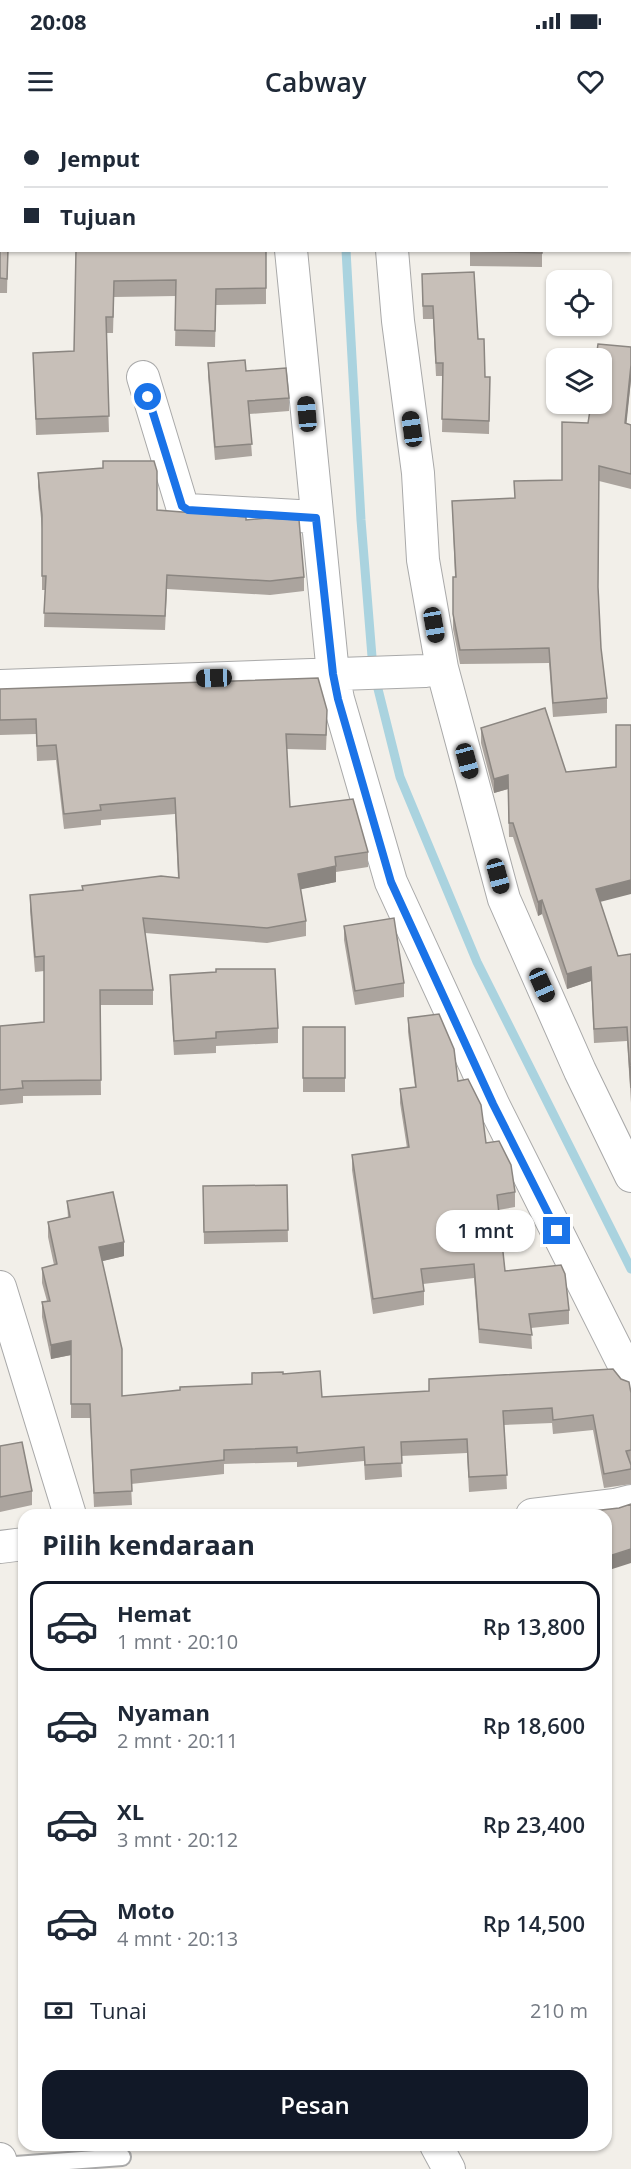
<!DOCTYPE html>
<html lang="id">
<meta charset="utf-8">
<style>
body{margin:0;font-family:"Open Sans",sans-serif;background:#f2f2f3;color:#1f2937;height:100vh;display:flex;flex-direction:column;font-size:22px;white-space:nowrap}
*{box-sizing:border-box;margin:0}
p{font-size:20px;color:#747a83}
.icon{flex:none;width:33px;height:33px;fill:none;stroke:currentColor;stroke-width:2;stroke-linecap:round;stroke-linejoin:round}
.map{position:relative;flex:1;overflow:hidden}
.drawer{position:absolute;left:18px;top:1389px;width:594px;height:642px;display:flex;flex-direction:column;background:#fff;border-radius:18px;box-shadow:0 2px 4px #0004}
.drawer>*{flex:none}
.top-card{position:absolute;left:0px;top:0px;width:632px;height:132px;box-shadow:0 2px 4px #0004;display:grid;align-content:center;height:132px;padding:0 24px;background:#fff}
.controls{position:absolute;left:546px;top:150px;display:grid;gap:12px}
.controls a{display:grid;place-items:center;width:66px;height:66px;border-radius:12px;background:#fff;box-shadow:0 2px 4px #0004;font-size:30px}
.end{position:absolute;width:27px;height:27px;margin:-14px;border:8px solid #1a73e8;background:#fff;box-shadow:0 0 0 3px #fff}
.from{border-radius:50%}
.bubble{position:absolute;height:42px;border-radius:18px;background:#fff;box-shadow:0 2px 4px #0004;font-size:20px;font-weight:600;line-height:42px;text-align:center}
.car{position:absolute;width:18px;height:36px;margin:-18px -9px;border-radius:8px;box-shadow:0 0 4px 2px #0007;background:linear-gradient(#222 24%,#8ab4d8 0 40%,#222 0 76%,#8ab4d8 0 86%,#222 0)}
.top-card b{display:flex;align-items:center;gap:21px;height:57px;font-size:22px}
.top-card b+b{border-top:2px solid #e0e1e3}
.top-card i{width:15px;height:15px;background:#1f2937}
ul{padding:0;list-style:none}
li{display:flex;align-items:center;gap:18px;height:90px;margin:0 12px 9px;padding:0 12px;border:3px solid transparent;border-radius:18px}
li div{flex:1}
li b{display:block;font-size:22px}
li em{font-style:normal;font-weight:600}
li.on{border-color:#111827}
li>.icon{width:54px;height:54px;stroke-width:1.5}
h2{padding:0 24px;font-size:27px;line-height:72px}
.pay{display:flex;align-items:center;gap:15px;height:66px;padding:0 24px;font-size:22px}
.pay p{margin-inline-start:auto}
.primary-button{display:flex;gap:12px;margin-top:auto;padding:12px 24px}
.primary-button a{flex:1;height:69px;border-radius:18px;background:#111827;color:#fff;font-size:24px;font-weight:600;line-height:69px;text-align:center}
.status{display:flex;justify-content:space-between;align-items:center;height:42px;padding:0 30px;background:#fff;direction:ltr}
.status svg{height:16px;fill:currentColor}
header{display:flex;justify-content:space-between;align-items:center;height:78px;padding:0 24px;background:#fff;font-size:27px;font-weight:600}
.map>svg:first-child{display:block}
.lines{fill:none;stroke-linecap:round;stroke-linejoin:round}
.stream{stroke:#aad3df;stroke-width:9}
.lane-casing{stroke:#a9a9a9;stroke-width:20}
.street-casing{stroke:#a9a9a9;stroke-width:34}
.lane{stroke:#fff;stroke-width:16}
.street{stroke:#fff;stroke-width:32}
.wall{fill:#aba49e}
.shaded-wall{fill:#8b8681}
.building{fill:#c7bfb8;stroke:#8b8681;stroke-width:1.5}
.route{stroke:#1a73e8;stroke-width:8}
</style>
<div class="status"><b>20:08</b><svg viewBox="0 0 49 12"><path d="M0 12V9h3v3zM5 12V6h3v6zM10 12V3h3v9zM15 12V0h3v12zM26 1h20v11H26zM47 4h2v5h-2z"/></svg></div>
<header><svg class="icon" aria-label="menu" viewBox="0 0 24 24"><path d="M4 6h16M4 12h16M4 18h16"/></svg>Cabway<svg class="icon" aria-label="heart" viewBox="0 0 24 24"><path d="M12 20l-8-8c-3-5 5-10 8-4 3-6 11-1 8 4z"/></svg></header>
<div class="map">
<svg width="631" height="2049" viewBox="0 0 631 2049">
<rect width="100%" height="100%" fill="#f2efe9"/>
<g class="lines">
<!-- stream -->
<path class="stream" d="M 319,0 L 320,2
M 346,130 L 361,400 L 373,549 L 400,657 L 477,842 L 631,1149"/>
<!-- lane casing -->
<g class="lane-casing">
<path id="lane" d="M 2,2046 L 122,2037"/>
</g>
<!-- street casing -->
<g class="street-casing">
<path id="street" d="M 278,0 L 278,2
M 380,0 L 380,2
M 291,130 L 333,554 L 338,579 L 391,762 L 493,984 L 631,1259
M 392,130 L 398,201 L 418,353 L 423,440 L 442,548 L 504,779 L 580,951 L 631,1056
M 143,257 L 182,386 L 188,390 L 316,397
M 0,566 L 425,551 L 442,548
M 0,1167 L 70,1395
M 532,1395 L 615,1385 L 631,1381
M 0,1427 L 24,1424
M 436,2025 L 449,2049
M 0,2039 L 3,2049"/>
</g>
<!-- lane -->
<use href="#lane" class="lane"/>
<!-- street -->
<use href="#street" class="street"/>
</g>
<!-- wall -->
<path class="wall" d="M 409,0 L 523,0 L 523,2 L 409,2 Z
M 584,0 L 631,0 L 631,2 L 584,2 Z
M 0,124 L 8,130 L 7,173 L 0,173 Z
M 76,130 L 266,130 L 266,184 L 216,185 L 215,227 L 175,226 L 176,176 L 114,177 L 113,213 L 106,213 L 109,312 L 36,315 L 33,233 L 74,231 Z
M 542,130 L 542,147 L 470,146 L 470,131 Z
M 422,167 L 478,219 L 485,257 L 490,257 L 489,314 L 442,312 L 443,256 L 436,256 L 433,199 L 423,199 Z
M 631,227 L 631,260 L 626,303 L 631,305 L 631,369 L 599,361 L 598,468 L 601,528 L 607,578 L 607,593 L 553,597 L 549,543 L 460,544 L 453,509 L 453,457 L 455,457 L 452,381 L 515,378 L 562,360 L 588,303 Z
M 208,243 L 246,251 L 289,278 L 289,291 L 249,294 L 252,336 L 215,340 L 208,256 Z
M 38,353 L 157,390 L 246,400 L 304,457 L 304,471 L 270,475 L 167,469 L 165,510 L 44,507 L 45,470 L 42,470 L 42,409 L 38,367 Z
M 0,569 L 327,605 L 326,630 L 287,629 L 290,687 L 368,732 L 368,747 L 336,752 L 336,762 L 300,769 L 306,801 L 306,816 L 267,823 L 145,813 L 153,870 L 153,885 L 100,885 L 101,975 L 23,976 L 23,983 L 0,985 L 0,906 L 44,902 L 44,851 L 35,852 L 30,791 L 30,775 L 82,770 L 178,758 L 175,694 L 101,700 L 101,705 L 64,709 L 56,640 L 37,641 L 36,614 L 0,615 Z
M 631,605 L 600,782 L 618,836 L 631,834 L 631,983 L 627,921 L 594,923 L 591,861 L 567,869 L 542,794 L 538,796 L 513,717 L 509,717 L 508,669 L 494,673 L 481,623 L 481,608 L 566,652 L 616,647 Z
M 344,806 L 404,863 L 404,877 L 355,885 L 344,820 Z
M 170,855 L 278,908 L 278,923 L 216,926 L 216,933 L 174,935 L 170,869 Z
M 408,898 L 458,961 L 486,1023 L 515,1072 L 515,1087 L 498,1090 L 505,1151 L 569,1190 L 569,1204 L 531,1208 L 532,1229 L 479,1223 L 474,1158 L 423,1164 L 424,1171 L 424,1185 L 373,1194 L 352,1050 L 352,1035 L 407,1028 L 400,983 L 400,969 L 415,967 L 408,912 Z
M 303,907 L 345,907 L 345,972 L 303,972 Z
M 287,1065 L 288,1122 L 204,1124 L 203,1066 Z
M 67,1081 L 124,1136 L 102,1141 L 122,1276 L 252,1264 L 283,1254 L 322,1277 L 429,1271 L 429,1259 L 631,1273 L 631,1364 L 604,1368 L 593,1310 L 553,1314 L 552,1303 L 504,1305 L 507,1369 L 469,1372 L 467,1333 L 401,1336 L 402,1357 L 365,1360 L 364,1341 L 297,1347 L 297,1342 L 224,1344 L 224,1354 L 131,1364 L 132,1385 L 94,1387 L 90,1298 L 71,1298 L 71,1235 L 51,1239 L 42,1197 L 42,1182 L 47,1181 L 42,1163 L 42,1148 L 54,1145 L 48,1117 L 48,1102 L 68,1098 Z
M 0,1326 L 32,1371 L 32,1385 L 0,1392 Z"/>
<!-- shaded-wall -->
<path class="shaded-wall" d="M 631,245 L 631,260 L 625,318 L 625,303 Z
M 508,655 L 508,669 L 494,673 L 494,659 Z
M 336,746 L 336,762 L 298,770 L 298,754 Z
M 631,760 L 631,774 L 596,783 L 596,769 Z
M 542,780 L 542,794 L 538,796 L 538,782 Z
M 591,847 L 591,861 L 567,869 L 567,854 Z
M 124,1122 L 124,1136 L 99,1142 L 99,1127 Z
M 71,1221 L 71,1235 L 51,1239 L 51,1225 Z
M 631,1429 L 631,1443 L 606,1451 L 606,1437 Z"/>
<!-- building -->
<path class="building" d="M 107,0 L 240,0 L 240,2 L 107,2 Z
M 480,0 L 523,0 L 523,2 L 480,2 Z
M 0,124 L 2,124 L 2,130 L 8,130 L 7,159 L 0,158 Z
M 76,130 L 266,130 L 266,168 L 216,169 L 215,211 L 175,210 L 176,160 L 114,161 L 113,197 L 106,197 L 109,296 L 36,299 L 33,233 L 74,231 Z
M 470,130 L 542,130 L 542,133 L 470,131 Z
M 474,152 L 478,219 L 484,219 L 485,257 L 490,257 L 489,301 L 442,299 L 443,243 L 436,243 L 433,186 L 423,186 L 422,154 Z
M 598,224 L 631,227 L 631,245 L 625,303 L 631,305 L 631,354 L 599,346 L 598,467 L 601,528 L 607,578 L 553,583 L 549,528 L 460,530 L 453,494 L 453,457 L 456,457 L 452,381 L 515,378 L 514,361 L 562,360 L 562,302 L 588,303 L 591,284 L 602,284 L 602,238 L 596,238 Z
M 245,240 L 246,251 L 286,248 L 289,278 L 248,281 L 252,324 L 215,327 L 208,243 Z
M 103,341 L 154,341 L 157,351 L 157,390 L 246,397 L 246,400 L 268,398 L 299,400 L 304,457 L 270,461 L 167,455 L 165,496 L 44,493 L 46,456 L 42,456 L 42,395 L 38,353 L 103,348 Z
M 318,558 L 327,590 L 326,615 L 286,614 L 290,687 L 353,679 L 368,732 L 335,737 L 336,746 L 298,754 L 306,801 L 267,808 L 143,798 L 153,870 L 100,870 L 101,960 L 22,961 L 23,968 L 0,970 L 0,906 L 44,902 L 44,836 L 35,837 L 30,775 L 83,770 L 82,766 L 161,756 L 179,758 L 175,678 L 100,685 L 101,690 L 64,694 L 56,625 L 37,626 L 36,599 L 0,600 L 0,569 Z
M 545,588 L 566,652 L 616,647 L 616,605 L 631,605 L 631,760 L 596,769 L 618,836 L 631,834 L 631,968 L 627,907 L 594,909 L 591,847 L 567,854 L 542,780 L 538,782 L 513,703 L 509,703 L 508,655 L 494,659 L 481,608 Z
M 394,798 L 404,863 L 355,871 L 344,806 Z
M 216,849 L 275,849 L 278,908 L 216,912 L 216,918 L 174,921 L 170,855 L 216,852 Z
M 439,894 L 454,929 L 458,961 L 468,959 L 481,985 L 486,1023 L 499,1021 L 511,1045 L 515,1072 L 497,1075 L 505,1151 L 561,1145 L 565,1154 L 569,1190 L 529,1194 L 532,1215 L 479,1209 L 474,1144 L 421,1149 L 424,1171 L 373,1179 L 352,1035 L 409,1027 L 400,969 L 416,967 L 408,898 Z
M 303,907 L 345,907 L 345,958 L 303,958 Z
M 287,1065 L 288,1110 L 204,1112 L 203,1066 Z
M 113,1072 L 124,1122 L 99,1127 L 122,1229 L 122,1276 L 180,1270 L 180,1267 L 252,1264 L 252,1253 L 283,1252 L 283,1254 L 320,1251 L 322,1277 L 429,1271 L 429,1259 L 613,1249 L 621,1259 L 629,1262 L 631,1273 L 631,1330 L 626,1331 L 631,1345 L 631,1349 L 604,1354 L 593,1295 L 553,1300 L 552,1288 L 503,1291 L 507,1355 L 469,1357 L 467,1319 L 401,1322 L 402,1343 L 365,1345 L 364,1327 L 297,1333 L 297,1327 L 224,1330 L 224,1340 L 131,1350 L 132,1371 L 94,1373 L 90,1284 L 71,1284 L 71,1221 L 51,1225 L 42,1182 L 50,1181 L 42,1148 L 57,1144 L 48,1102 L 70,1097 L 67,1081 Z
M 22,1322 L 32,1371 L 0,1377 L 0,1326 Z
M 631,1384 L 631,1429 L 606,1437 L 606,1395 L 585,1395 L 584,1392 L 619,1388 Z"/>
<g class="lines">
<!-- route -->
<path class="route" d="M 148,277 L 182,386 L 188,390 L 316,398 L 333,554 L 338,579 L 391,762 L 493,984 L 557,1111"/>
</g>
</svg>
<div class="controls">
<a><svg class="icon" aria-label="locate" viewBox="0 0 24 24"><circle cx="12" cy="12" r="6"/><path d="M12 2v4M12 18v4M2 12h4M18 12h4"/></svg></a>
<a><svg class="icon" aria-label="layers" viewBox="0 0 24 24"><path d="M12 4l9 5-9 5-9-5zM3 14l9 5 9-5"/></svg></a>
</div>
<i class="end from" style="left:148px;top:277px"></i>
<i class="end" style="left:557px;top:1111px"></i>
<div class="bubble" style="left:436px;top:1090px;width:99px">1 mnt</div>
<i class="car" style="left:307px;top:294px;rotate:355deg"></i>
<i class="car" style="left:412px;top:309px;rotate:352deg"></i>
<i class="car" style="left:434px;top:505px;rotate:170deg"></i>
<i class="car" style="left:214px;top:558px;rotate:268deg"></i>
<i class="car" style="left:467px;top:641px;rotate:165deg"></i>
<i class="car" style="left:498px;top:756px;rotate:165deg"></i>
<i class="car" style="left:542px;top:865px;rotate:156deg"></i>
<div class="top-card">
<b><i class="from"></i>Jemput</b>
<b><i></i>Tujuan</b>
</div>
<section class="drawer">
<h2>Pilih kendaraan</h2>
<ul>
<li class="on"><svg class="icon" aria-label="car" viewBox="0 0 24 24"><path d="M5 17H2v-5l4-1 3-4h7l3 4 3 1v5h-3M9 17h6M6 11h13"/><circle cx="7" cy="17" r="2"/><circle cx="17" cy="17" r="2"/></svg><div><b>Hemat</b><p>1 mnt · 20:10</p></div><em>Rp 13,800</em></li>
<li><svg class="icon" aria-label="car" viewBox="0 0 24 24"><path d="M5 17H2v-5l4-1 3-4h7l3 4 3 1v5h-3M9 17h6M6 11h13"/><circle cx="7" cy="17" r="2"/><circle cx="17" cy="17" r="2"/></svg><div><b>Nyaman</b><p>2 mnt · 20:11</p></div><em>Rp 18,600</em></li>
<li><svg class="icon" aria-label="car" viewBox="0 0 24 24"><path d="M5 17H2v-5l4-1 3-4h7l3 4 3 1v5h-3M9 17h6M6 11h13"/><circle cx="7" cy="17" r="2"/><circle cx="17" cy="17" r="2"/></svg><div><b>XL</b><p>3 mnt · 20:12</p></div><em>Rp 23,400</em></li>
<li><svg class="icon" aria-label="car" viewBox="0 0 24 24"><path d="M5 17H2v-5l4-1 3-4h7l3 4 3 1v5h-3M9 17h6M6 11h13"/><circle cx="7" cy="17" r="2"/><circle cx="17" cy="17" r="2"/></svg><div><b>Moto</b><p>4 mnt · 20:13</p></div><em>Rp 14,500</em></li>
</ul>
<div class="pay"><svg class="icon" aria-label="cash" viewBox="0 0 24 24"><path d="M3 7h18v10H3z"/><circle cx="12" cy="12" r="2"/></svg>Tunai<p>210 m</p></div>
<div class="primary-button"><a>Pesan</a></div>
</section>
</div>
